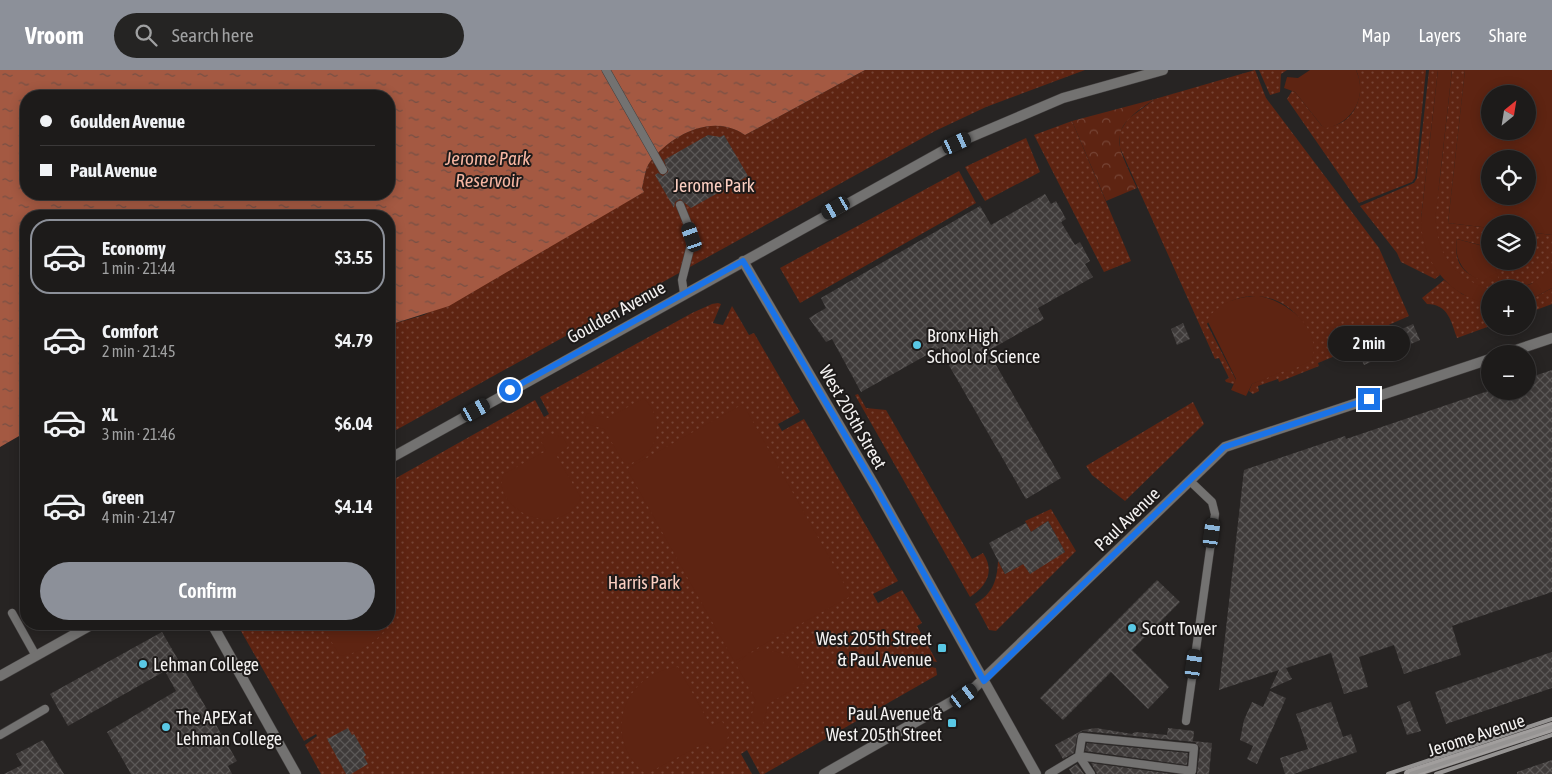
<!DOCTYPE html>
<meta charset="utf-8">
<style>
body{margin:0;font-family:"Asap Condensed",sans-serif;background:#252423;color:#f1f3f6;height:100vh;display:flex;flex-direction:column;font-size:19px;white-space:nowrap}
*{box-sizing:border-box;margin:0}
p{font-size:16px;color:#a0a1a2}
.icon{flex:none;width:28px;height:28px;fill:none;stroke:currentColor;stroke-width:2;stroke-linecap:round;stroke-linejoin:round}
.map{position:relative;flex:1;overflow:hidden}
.drawer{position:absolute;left:20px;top:140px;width:375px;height:420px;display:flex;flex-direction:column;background:#1d1b1a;border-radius:20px;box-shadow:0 2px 12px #0003,0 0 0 1px #3b3939}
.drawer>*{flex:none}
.top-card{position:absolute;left:20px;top:20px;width:375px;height:110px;border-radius:20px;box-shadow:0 2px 12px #0003,0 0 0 1px #3b3939;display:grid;align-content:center;height:110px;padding:0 20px;background:#1d1b1a}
.needle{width:32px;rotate:30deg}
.controls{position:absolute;left:1481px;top:15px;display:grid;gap:10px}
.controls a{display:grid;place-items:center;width:55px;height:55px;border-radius:50%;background:#1d1b1a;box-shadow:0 2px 12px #0003,0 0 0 1px #3b3939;font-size:25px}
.end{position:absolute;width:22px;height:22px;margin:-11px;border:6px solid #1a73e8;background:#fff;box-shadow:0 0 0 2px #fff}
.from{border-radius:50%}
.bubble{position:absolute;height:35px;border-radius:18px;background:#1d1b1a;box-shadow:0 2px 12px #0003,0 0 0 1px #3b3939;font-size:16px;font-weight:600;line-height:35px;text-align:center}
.car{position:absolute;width:15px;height:30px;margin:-15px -8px;border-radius:6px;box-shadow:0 0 4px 1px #0007;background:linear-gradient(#222 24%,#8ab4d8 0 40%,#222 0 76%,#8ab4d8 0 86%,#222 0)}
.top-card b{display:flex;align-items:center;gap:18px;height:48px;font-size:19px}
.top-card b+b{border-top:1px solid #3b3939}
.top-card i{width:12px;height:12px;background:#f1f3f6}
ul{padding:9px 0 0;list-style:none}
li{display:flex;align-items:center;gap:15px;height:75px;margin:0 10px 8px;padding:0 10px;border:2px solid transparent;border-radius:20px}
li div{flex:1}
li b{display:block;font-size:19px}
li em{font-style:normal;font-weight:600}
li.current{border-color:#8c9099}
li>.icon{width:45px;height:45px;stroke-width:1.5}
.button{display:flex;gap:10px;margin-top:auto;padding:10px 20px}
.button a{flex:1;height:58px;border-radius:30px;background:#8c9099;color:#fff;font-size:20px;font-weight:600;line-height:58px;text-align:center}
header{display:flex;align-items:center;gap:30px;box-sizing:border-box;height:70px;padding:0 25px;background:#8c9099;color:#fff}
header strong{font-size:24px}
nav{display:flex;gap:28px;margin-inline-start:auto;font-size:18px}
.search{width:350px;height:45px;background:#252423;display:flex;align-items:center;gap:12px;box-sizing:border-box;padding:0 18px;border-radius:28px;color:#a0a1a2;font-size:19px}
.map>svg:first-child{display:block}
.grass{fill:url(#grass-dots)}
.forest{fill:url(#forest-crowns)}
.garden{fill:#5e2412;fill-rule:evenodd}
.water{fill:url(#water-ripples);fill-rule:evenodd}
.building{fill:url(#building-cross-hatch)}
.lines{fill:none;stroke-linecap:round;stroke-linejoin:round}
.service-casing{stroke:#444140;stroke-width:9}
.minor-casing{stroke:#444140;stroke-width:11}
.tertiary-casing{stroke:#444140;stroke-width:11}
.secondary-casing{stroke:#444140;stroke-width:11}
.service{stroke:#737271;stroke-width:8}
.minor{stroke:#737271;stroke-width:10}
.tertiary{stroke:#737271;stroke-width:10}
.secondary{stroke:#a19e9d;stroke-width:10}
.rail{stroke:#969493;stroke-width:4}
.route{stroke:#1a73e8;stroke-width:6}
.poi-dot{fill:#59c8e5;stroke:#1d1a19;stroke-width:2}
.labels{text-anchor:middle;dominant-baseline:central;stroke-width:4;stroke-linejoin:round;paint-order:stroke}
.park-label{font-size:18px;fill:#fbcfc1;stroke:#1d1a19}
.street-label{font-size:18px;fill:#f3f1f0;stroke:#1d1a19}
.poi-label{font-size:18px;fill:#f3f1f0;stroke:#1d1a19;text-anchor:start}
.water-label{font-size:19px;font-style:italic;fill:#f7b6a2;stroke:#1d1a19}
</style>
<header>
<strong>Vroom</strong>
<div class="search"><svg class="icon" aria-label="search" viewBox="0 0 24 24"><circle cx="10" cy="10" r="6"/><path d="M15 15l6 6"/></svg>Search here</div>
<nav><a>Map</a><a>Layers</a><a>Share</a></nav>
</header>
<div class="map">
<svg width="1552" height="704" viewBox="0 0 1552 704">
<defs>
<pattern id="grass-dots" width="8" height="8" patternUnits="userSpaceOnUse" patternTransform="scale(1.25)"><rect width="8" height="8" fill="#5e2412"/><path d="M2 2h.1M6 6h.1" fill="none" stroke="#764435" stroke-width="1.8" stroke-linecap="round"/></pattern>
<pattern id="forest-crowns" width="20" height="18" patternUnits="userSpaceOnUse" patternTransform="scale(1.25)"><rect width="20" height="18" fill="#5e2412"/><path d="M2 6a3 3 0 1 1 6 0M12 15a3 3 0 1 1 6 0" fill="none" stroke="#764435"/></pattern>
<pattern id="water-ripples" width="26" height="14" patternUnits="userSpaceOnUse" patternTransform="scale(1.25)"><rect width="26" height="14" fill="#a45942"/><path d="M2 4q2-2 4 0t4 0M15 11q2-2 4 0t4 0" fill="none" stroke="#765045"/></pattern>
<pattern id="building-cross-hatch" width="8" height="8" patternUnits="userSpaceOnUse" patternTransform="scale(1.25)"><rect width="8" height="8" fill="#3f3b3a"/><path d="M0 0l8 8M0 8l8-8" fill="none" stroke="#5b5857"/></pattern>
</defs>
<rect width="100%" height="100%" fill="#272423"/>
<!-- grass -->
<path class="grass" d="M 865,0 L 1085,0 L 986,37 L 935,61 L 389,364 L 389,255 L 424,245 L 644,122 L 642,118 C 644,111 645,98 650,92 C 672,64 713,43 745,65 Z
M 1255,0 L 1266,28 L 1379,178 L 1409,246 L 1359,268 L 1337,288 L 1335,286 L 1318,293 L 1319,296 L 1279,312 L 1278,309 L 1258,316 L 1259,321 L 1253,324 L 1249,321 L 1252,314 L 1313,286 C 1311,228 1239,202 1207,254 L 1236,310 L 1234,314 L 1226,312 L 1225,310 L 1229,308 L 1219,288 L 1215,289 L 1120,78 L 1119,63 L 1128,49 L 1155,29 Z
M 1259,0 L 1287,0 L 1281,4 L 1280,22 L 1270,25 Z
M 1356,0 L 1426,0 L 1415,108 L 1412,112 L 1359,133 L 1287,29 L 1292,21 L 1295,22 L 1322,56 C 1352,60 1368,25 1356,0 Z
M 1429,0 L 1438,0 L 1421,148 L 1440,205 L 1435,209 L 1401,192 L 1397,183 L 1360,136 L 1414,113 L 1417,108 Z
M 1452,0 L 1465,0 L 1448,153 L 1490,158 L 1490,174 L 1488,172 L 1484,176 L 1457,169 C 1452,199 1471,211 1498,210 L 1493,191 L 1528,191 L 1528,162 L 1552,165 L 1552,199 C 1536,216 1516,220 1493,219 C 1464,218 1441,190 1436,164 C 1433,145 1438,125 1440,107 C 1444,71 1448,36 1452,0 Z
M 1072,51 L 1131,191 L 1104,202 L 1034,65 Z
M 1026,68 L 1040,102 L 985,131 L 965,97 Z
M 959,101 L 976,133 L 800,233 L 780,198 Z
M 1444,210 L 1462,224 L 1490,234 L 1490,256 L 1457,268 C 1451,251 1448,234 1427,234 L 1422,228 Z
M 1552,218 L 1552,234 L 1528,243 L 1528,231 Z
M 718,233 L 721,234 L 713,253 L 723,255 L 732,236 L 749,265 L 754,263 L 800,342 L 778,354 L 782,361 L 804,349 L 898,511 L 873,524 L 878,533 L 902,520 L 922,553 L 917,556 L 937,592 L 902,585 L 900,591 L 936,598 L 937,605 L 764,704 L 760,704 L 747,680 L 741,684 L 752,704 L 321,704 L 305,675 L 317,666 L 316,664 L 304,671 L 237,554 L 389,554 L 389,412 L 535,330 L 544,347 L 549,344 L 540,327 L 692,243 L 712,234 Z
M 858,324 L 866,338 L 886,340 L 972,489 L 983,483 C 995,501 987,516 970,527 L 855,325 Z
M 1193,332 L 1204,354 L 1125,431 L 1092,405 L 1086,396 Z
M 1051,439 L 1076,481 L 996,561 L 989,560 L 975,534 C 993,523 997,511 998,491 L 1005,504 L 1023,494 L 1065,482 L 1048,451 L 1031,462 L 1025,451 Z"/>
<!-- forest -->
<path class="forest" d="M 1155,29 C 1105,61 1116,71 1137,118 L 1106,131 L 1072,51 Z"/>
<!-- garden -->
<path class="garden" d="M 1310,0 L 1356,0 C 1368,26 1353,53 1326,58 L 1322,56 L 1295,22 L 1284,18 L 1287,7 L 1298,8 Z
M 1438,0 L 1452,0 L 1436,142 C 1434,180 1453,209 1490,219 L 1490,234 C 1447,226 1421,190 1421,148 Z
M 1465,0 L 1552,0 L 1552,165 L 1528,162 L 1528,154 L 1490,154 L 1490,158 L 1448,153 ZM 1490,24 L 1528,24 L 1528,61 L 1490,61 ZM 1490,89 L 1528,89 L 1528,126 L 1490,126 Z
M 1457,169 L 1483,176 L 1488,172 L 1490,191 L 1493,191 L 1499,210 C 1473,216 1452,195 1457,169 Z
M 1552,199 L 1552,218 L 1528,231 L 1528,219 L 1516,219 L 1531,214 Z
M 1259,226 C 1287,231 1322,258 1312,290 L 1288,302 L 1284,301 L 1252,314 L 1246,326 L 1231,320 L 1236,309 L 1207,250 C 1219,232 1239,226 1259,226 Z
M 644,328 C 667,352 658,388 625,395 L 604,359 L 584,353 L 587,343 L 608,348 Z
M 743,334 L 851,526 L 748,583 C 773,578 799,581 804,613 L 768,634 L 763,655 L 750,650 L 756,631 L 736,594 L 747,585 L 734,591 L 627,399 Z
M 550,364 L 563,367 L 568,377 L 556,385 L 581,428 C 556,475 488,434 504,404 L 546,381 L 540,369 Z
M 389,499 C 411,539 380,581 340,586 L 321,554 L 389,554 Z
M 678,597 L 711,656 L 722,651 L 729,663 L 725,677 L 714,683 L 707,672 L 646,704 C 601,669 622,603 678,597 Z"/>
<!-- water -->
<path class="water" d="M 0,0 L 865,0 L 745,65 C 713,43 672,64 650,92 C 645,98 644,111 642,118 L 644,122 L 449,236 L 389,255 L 389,146 L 26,146 L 26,362 L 0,377 ZM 26,26 L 389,26 L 389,124 L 26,124 Z"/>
<!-- building -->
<path class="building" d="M 708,65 L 720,67 L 724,65 L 748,106 L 691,138 L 680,129 L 675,132 L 674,138 L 655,105 L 658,103 L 663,106 L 668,102 L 664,90 Z
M 1045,124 L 1051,134 L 1056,131 L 1066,149 L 1061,152 L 1075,175 L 1080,172 L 1090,191 L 1085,194 L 1093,207 L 1038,238 L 1044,249 L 988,281 L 1061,408 L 1026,429 L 939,278 L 861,322 L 832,269 L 826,272 L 809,248 L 826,238 L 821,228 L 980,136 L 991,155 Z
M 1183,253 L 1190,269 L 1177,275 L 1171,259 Z
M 1413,254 L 1420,270 L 1364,295 L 1357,279 Z
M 1552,300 L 1552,522 L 1452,556 L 1461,585 L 1404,604 L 1394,575 L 1359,587 L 1368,617 L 1344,624 L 1331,583 L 1286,598 L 1292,609 L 1270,619 L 1279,600 L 1219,620 L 1244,400 L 1345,366 L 1346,369 L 1488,321 L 1528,321 L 1528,308 Z
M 1048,451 L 1065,482 L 1030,504 L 1023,494 L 1005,504 L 989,473 L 1026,453 L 1031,462 Z
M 1157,510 L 1180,532 L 1132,580 L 1169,617 L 1148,639 L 1111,602 L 1063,650 L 1040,628 Z
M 162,562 L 237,691 L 228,696 L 232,704 L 131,704 L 107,662 L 176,621 L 165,601 L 68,656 L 50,624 Z
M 1552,582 L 1552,618 L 1446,654 L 1435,622 Z
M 1270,621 L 1286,628 L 1257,694 L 1247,689 L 1253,676 L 1240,670 L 1244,650 L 1252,632 L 1263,637 Z
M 1410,631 L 1421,661 L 1407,665 L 1397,636 Z
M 1331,632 L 1343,667 L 1351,664 L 1357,682 L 1294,704 L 1285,704 L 1280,688 L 1308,679 L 1296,644 Z
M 348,658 L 352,665 L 354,664 L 366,685 L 364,687 L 368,694 L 351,704 L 346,704 L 327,669 Z
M 1096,658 L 1132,664 L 1135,662 L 1167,665 L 1168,658 L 1194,661 L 1193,671 L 1212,673 L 1209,704 L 1197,704 L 1200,678 L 1195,672 L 1082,661 L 1077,666 L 1074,683 L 1063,689 L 1055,675 L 1083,660 Z
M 43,670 L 64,704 L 4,704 L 22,695 L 16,684 Z
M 1087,673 L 1188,683 L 1187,695 L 1085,681 Z
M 1552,690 L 1552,704 L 1517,704 L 1517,702 Z
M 1091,693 L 1172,704 L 1097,704 Z
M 1077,694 L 1084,704 L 1072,704 L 1069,699 Z"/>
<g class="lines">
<!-- service casing -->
<g class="service-casing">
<path id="service" d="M 606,0 L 663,100
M 680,135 L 693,167 L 682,210 L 684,223
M 12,543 L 36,586
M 1186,651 L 1215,444 L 1212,432 L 1190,411
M 0,665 L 45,639
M 1049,704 L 1079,686 L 1192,701 L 1194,678 L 1082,667 L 1079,686 L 1091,704"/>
</g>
<!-- minor casing -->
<g class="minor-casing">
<path id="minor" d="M 743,191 L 876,418 L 1036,704
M 1504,284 L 1552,268
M 389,389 L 957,73 L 1063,28 L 1163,0
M 824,704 L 972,620 L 1225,377 L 1490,289"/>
</g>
<!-- tertiary casing -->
<g class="tertiary-casing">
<path id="tertiary" d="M 212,554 L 296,704
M 0,606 L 93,554"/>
</g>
<!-- secondary casing -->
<g class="secondary-casing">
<path id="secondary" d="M 1409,704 L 1552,657"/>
</g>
<!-- service -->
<use href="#service" class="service"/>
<!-- minor -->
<use href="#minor" class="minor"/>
<!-- tertiary -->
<use href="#tertiary" class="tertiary"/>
<!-- secondary -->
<use href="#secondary" class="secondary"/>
<!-- rail -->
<path class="rail" d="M 1388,704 L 1552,649
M 1411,704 L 1552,657
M 1436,704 L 1552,665"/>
</g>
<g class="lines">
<!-- route -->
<path class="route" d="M 510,320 L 743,191 L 876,418 L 984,611 L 1224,377 L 1369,329"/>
</g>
<!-- markers -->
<g class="poi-dot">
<circle cx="917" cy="275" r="5"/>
<circle cx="1132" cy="558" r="5"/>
<rect x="937" y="573" width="10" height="10" rx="2.5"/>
<circle cx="143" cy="594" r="5"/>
<rect x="947" y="648" width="10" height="10" rx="2.5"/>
<circle cx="166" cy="657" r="5"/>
</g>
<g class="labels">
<!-- park labels -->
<g class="park-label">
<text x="714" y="115">Jerome Park</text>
<text x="644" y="512">Harris Park</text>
</g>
<!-- street labels -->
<g class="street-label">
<text transform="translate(616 242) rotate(-29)">Goulden Avenue</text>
<text transform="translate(853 347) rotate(60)">West 205th Street</text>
<text transform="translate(1127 449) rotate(-44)">Paul Avenue</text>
<text transform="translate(1476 665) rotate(-18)">Jerome Avenue</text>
</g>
<!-- poi labels -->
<g class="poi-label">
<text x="927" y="265">Bronx High<tspan x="927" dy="21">School of Science</tspan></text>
<text x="1142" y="558">Scott Tower</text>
<text x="932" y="568" text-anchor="end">West 205th Street<tspan x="932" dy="21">&amp; Paul Avenue</tspan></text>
<text x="153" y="594">Lehman College</text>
<text x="942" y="643" text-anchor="end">Paul Avenue &amp;<tspan x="942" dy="21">West 205th Street</tspan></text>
<text x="176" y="647">The APEX at<tspan x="176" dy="21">Lehman College</tspan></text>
</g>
<!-- water labels -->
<g class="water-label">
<text x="488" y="88">Jerome Park<tspan x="488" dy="22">Reservoir</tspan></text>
</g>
</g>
</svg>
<div class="controls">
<a><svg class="needle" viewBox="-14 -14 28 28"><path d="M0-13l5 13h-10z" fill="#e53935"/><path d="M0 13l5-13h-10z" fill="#a0a1a2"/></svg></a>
<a><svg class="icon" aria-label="locate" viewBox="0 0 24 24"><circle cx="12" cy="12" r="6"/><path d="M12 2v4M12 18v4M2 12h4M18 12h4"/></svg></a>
<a><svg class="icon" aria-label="layers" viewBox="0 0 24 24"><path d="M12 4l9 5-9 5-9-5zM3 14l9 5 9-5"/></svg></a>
<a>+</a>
<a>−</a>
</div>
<i class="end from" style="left:510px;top:320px"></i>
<i class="end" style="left:1369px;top:329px"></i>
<div class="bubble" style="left:1328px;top:256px;width:82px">2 min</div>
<i class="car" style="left:957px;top:73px;rotate:65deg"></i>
<i class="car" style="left:836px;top:138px;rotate:240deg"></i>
<i class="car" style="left:692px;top:167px;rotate:341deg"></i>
<i class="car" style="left:476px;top:340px;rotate:61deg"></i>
<i class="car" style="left:1212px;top:463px;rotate:8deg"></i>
<i class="car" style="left:1194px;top:594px;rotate:8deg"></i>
<i class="car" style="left:964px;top:626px;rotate:54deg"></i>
<div class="top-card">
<b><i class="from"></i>Goulden Avenue</b>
<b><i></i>Paul Avenue</b>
</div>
<section class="drawer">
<ul>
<li class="current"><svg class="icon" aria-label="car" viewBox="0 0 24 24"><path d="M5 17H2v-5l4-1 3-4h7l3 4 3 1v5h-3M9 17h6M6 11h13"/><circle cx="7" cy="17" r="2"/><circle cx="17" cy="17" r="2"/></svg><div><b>Economy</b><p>1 min · 21:44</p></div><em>$3.55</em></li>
<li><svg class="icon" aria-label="car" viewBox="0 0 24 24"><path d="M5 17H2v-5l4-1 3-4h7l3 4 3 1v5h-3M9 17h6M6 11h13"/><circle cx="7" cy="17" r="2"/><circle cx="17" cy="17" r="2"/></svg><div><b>Comfort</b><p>2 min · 21:45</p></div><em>$4.79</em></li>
<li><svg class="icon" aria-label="car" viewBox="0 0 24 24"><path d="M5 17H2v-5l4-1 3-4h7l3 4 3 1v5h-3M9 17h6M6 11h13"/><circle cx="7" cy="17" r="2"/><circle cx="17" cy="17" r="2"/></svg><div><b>XL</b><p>3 min · 21:46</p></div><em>$6.04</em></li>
<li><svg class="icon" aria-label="car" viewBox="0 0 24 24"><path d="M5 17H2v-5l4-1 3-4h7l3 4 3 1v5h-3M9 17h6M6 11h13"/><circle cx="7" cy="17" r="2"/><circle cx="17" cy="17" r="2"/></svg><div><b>Green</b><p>4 min · 21:47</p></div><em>$4.14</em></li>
</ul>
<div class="button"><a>Confirm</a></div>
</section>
</div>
